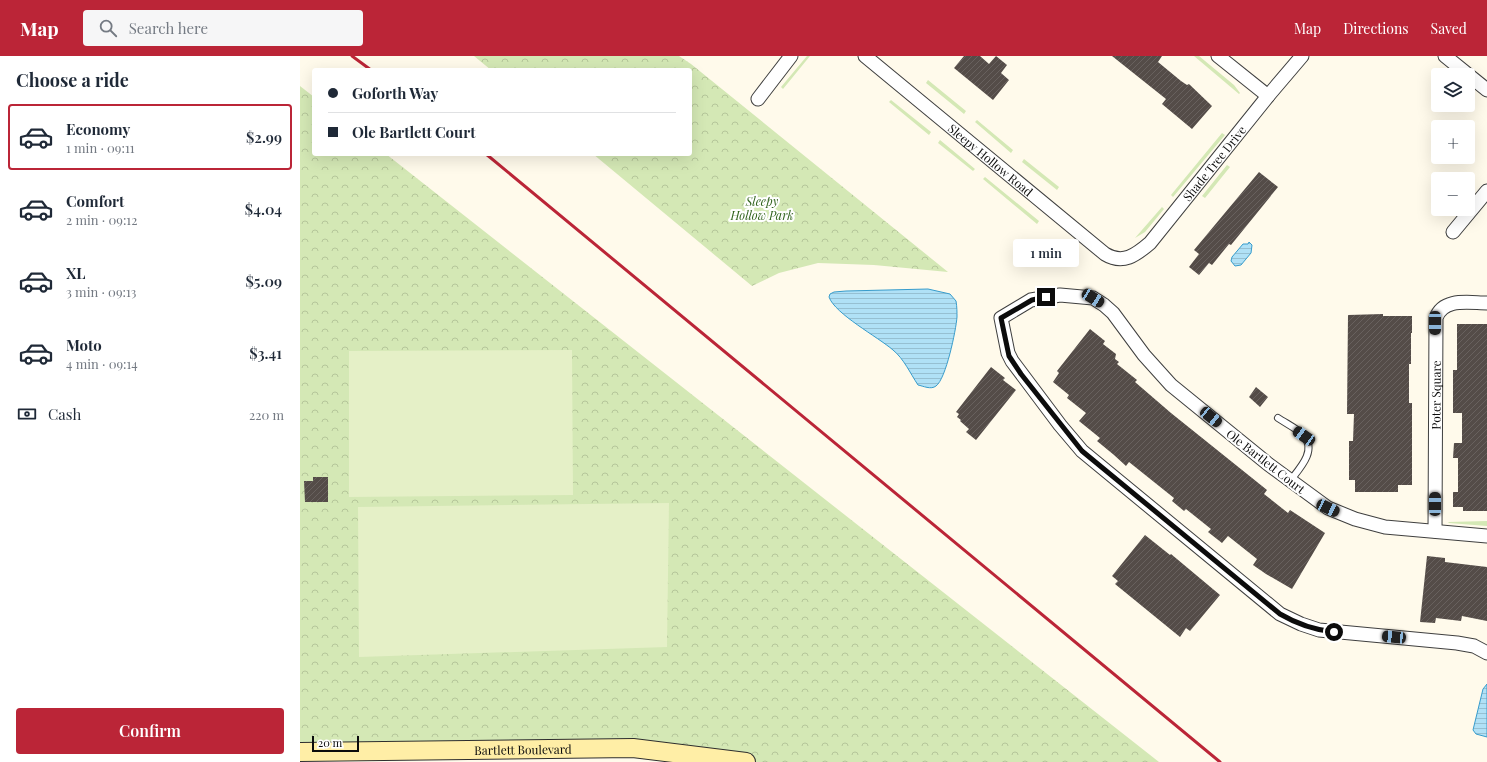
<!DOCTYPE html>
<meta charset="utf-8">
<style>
body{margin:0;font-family:"Playfair Display",serif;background:#f6f6f7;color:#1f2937;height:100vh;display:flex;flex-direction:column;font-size:15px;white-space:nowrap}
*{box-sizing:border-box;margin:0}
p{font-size:13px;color:#747a83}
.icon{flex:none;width:22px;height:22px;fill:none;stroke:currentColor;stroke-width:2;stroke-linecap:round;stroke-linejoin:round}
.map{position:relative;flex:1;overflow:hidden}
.drawer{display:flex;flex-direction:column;background:#fff;width:300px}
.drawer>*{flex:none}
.banner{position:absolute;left:12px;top:12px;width:380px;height:88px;border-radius:4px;box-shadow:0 4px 16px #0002;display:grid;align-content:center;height:88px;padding:0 16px;background:#fff}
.buttons{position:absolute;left:1131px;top:12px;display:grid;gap:8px}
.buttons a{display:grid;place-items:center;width:44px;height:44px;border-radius:4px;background:#fff;box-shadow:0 4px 16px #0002;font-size:20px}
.scale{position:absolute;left:12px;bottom:10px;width:47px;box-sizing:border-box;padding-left:4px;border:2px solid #0c0c0c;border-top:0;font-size:11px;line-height:14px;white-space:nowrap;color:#0c0c0c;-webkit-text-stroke:3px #fff;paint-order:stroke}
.end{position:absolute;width:18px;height:18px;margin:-9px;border:5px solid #0c0c0c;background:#fff;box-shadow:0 0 0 2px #fff}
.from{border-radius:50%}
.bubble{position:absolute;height:28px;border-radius:4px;background:#fff;box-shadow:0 4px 16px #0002;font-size:13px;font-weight:600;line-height:28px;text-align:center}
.car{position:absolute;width:12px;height:24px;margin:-12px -6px;border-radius:5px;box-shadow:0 0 3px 1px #0007;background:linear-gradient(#222 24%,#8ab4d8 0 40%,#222 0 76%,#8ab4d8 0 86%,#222 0)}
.banner b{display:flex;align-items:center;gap:14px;height:38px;font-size:15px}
.banner b+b{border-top:1px solid #e0e1e3}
.banner i{width:10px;height:10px;background:#1f2937}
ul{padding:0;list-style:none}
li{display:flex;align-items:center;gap:12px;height:66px;margin:0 8px 6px;padding:0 8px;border:2px solid transparent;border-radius:4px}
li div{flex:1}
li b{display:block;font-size:15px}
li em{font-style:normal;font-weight:600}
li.selected{border-color:#bb2537}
li>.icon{width:36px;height:36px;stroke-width:1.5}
h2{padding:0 16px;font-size:18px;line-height:48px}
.pay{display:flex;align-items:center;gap:10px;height:44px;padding:0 16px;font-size:15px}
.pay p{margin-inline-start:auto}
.cta{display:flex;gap:8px;margin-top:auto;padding:8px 16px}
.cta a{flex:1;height:46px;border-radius:4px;background:#bb2537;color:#fff;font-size:16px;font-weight:600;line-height:46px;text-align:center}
header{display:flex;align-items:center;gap:24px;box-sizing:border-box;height:56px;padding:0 20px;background:#bb2537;color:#fff}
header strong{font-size:19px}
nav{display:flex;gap:22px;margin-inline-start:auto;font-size:14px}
.search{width:280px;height:36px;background:#f6f6f7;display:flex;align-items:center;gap:10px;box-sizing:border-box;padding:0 14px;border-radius:4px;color:#747a83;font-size:15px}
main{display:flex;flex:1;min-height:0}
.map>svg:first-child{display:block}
.grass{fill:#d4e8b5}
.park{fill:url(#park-crowns)}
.pitch{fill:#e5f0c7}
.water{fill:url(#water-rules);stroke:#379ccc}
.building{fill:url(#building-hatch)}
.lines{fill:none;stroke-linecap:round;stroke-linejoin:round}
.service-casing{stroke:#3f3f3f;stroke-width:8}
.minor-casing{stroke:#3f3f3f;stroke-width:15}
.secondary-casing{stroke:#2e2e2e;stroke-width:20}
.service{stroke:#fff;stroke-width:6}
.minor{stroke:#fff;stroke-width:13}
.secondary{stroke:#ffeea6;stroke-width:18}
.rail{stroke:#bb2537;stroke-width:3}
.route{stroke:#0c0c0c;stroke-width:5}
.labels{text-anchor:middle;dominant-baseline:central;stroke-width:4;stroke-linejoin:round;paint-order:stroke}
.street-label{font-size:12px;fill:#0c0c0c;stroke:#fff}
.park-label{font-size:12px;font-style:italic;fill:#31631d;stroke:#fff}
</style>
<header>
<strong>Map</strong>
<div class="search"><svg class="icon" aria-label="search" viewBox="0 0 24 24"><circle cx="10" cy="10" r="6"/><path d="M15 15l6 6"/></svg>Search here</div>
<nav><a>Map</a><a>Directions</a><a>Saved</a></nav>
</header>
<main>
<section class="drawer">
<h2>Choose a ride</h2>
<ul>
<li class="selected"><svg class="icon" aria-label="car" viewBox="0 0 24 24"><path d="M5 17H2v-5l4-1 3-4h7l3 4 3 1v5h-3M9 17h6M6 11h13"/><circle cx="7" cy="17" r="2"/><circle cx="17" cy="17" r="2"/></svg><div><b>Economy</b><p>1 min · 09:11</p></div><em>$2.99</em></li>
<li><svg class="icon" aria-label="car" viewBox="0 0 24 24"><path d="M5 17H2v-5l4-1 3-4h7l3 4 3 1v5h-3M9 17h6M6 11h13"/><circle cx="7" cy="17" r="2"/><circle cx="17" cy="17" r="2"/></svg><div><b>Comfort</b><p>2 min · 09:12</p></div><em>$4.04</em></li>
<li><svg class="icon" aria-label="car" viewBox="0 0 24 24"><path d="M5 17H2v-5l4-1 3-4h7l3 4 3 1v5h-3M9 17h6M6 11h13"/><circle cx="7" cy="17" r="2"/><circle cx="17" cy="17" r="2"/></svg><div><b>XL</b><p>3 min · 09:13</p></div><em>$5.09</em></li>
<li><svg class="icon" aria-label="car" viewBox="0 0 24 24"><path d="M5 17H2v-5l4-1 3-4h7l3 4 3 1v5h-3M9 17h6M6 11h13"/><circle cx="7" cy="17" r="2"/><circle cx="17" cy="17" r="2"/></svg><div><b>Moto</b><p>4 min · 09:14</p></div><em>$3.41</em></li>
</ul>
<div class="pay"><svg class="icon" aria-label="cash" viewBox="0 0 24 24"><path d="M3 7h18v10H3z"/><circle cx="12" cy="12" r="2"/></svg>Cash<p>220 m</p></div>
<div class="cta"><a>Confirm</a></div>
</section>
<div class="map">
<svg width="1187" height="706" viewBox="0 0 1187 706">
<defs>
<pattern id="park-crowns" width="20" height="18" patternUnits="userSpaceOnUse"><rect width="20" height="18" fill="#d4e8b5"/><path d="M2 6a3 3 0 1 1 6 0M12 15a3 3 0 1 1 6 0" fill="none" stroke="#b5c69a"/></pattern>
<pattern id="water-rules" width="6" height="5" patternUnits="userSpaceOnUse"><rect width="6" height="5" fill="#b0e1f6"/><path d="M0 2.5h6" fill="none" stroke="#96c0d2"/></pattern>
<pattern id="building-hatch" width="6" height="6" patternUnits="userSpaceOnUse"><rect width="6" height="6" fill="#544c48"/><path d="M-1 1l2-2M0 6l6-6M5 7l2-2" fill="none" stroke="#68615e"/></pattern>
</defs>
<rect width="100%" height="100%" fill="#fffaeb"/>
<!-- grass -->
<path class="grass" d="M 507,0 L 510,0 L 483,33 L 481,31 Z
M 894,0 L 899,0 L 934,29 L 940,37 L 939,38 Z
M 628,24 L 666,55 L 664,58 L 626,27 Z
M 591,44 L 631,76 L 629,79 L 589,46 Z
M 677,64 L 713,94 L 711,97 L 675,66 Z
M 922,77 L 925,79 L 873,141 L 871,139 Z
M 640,84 L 675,113 L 673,115 L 638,87 Z
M 724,103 L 759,131 L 757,134 L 722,106 Z
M 927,109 L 930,111 L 905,142 L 902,140 Z
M 685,121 L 739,165 L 737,168 L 683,123 Z
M 862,151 L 864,153 L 845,176 L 835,182 Z
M 1187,465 L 1187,470 L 1149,467 L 1148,466 Z"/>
<!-- park -->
<path class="park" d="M 174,0 L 379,0 L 391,8 L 648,216 L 574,209 L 518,207 L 479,217 L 452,230 L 293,98 L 390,98 L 390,14 L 191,14 Z
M 0,30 L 14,41 L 14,98 L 86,98 L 859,706 L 446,706 L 333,692 L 0,696 Z"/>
<!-- pitch -->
<path class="pitch" d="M 272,294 L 273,439 L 49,441 L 49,295 Z
M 369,447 L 367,591 L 59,601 L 58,451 Z"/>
<!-- water -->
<path class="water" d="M 949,186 L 952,189 L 951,197 L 941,209 L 935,210 L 931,205 L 932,201 L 943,188 L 948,188 Z
M 628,233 L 650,238 L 656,245 C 657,251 657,256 657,261 C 656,274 646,323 636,330 C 631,334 623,330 618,329 C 610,317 604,303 593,294 C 578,281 535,258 529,241 L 530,238 L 534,236 L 546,235 Z
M 1187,628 L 1187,681 L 1176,678 L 1173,674 L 1183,633 Z"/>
<!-- building -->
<path class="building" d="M 664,0 L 680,0 L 689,8 L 696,0 L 707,9 L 701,17 L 709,24 L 693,44 L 654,12 Z
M 812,0 L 862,0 L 858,6 L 881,25 L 887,29 L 889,28 L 912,50 L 892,73 L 862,48 L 866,43 Z
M 959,116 L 978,131 L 931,189 L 929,188 L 912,209 L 909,207 L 899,219 L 889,211 L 899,198 L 894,194 Z
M 1083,258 L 1083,260 L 1112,260 L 1112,277 L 1111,277 L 1111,308 L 1109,308 L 1109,347 L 1112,347 L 1112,429 L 1098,429 L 1098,436 L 1055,436 L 1055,424 L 1049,424 L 1049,385 L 1053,385 L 1054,358 L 1047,358 L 1048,259 Z
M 1157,268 L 1187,268 L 1187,455 L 1163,455 L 1163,451 L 1153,451 L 1153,436 L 1158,436 L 1158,402 L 1153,402 L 1154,387 L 1162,387 L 1162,357 L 1153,357 L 1153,314 L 1157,314 Z
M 790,273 L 805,285 L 803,288 L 816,298 L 815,303 L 819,306 L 817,308 L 837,324 L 835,326 L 871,357 L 967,434 L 964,438 L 988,457 L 990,454 L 1025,477 L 992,533 L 966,518 L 953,509 L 957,503 L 928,480 L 922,487 L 908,476 L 911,473 L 886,453 L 884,455 L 872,445 L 874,442 L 829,406 L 826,410 L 814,399 L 797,385 L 800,382 L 779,365 L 786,357 L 767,342 L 769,339 L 753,326 L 759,317 L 757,315 Z
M 691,311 L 705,322 L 703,324 L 716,334 L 676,384 L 666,376 L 669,373 L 660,365 L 661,364 L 657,361 L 659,358 L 656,356 Z
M 956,331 L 968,341 L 960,351 L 949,341 Z
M 13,421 L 28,421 L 28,446 L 5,446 L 4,425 L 13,425 Z
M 845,479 L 870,499 L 871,498 L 920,539 L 890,575 L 886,572 L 880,581 L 815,528 L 818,525 L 812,520 Z
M 1127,500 L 1145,502 L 1145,506 L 1187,511 L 1187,565 L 1162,560 L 1161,565 L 1136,562 L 1135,567 L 1120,566 Z"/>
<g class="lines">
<!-- service casing -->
<g class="service-casing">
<path id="service" d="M 978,362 C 987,368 998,373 1004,380 C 1017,395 999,413 990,425"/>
</g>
<!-- minor casing -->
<g class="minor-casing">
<g id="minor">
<path id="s1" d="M 565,0 L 805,198 C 823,209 836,199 850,187 L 968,40 L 1002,0"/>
<path d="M 918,0 L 968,40"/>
<path d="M 1145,0 L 1187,34"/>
<path d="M 458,43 L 491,0"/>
<path d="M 1153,176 L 1187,135"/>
<path id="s2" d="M 1135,475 L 1136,262 C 1143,241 1170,247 1187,247"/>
<path d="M 1187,480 L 1085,471 L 1055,463 L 1028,452 L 968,408 L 871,329 L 844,299 L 813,257 L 804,249 L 793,242 L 760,239 L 731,244 L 701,262 L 708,297 L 712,305 L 760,369 L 782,395 L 980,558 L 1001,568 L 1019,574 L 1157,587 L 1174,590 L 1187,597"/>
</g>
</g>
<!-- secondary casing -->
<g class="secondary-casing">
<g id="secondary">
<path id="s3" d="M 0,696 L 333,692 L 446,706"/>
</g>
</g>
<!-- service -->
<use href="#service" class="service"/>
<!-- minor -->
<use href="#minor" class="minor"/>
<!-- secondary -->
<use href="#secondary" class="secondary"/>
<!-- rail -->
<path class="rail" d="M 52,0 L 71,14
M 186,98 L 920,706"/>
</g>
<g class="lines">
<!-- route -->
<path class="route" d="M 746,241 L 732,244 L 701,262 L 709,300 L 721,318 L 782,395 L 980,558 C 997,568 1015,574 1034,576"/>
</g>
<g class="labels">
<!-- street labels -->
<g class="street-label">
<text stroke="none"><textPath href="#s1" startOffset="163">Sleepy Hollow Road</textPath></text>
<text stroke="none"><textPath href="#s1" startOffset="464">Shade Tree Drive</textPath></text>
<text stroke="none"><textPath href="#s2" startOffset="136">Poter Square</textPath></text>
<text transform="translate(966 405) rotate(38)">Ole Bartlett Court</text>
<text stroke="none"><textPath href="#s3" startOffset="223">Bartlett Boulevard</textPath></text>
</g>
<!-- park labels -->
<g class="park-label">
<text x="462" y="145">Sleepy<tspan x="462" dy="14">Hollow Park</tspan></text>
</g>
</g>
</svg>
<div class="buttons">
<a><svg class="icon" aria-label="layers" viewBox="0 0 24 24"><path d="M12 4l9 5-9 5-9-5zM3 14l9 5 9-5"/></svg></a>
<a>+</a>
<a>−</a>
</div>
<div class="scale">20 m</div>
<i class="end from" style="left:1034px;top:576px"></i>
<i class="end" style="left:746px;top:241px"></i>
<div class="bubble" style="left:713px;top:183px;width:66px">1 min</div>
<i class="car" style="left:793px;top:242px;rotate:122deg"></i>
<i class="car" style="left:1135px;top:267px;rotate:180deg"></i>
<i class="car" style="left:911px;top:361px;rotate:129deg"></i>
<i class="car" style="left:1004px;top:380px;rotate:305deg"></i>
<i class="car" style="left:1135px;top:448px;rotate:0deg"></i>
<i class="car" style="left:1028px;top:452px;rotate:115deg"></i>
<i class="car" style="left:1094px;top:581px;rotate:275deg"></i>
<div class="banner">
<b><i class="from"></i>Goforth Way</b>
<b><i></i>Ole Bartlett Court</b>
</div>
</div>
</main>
